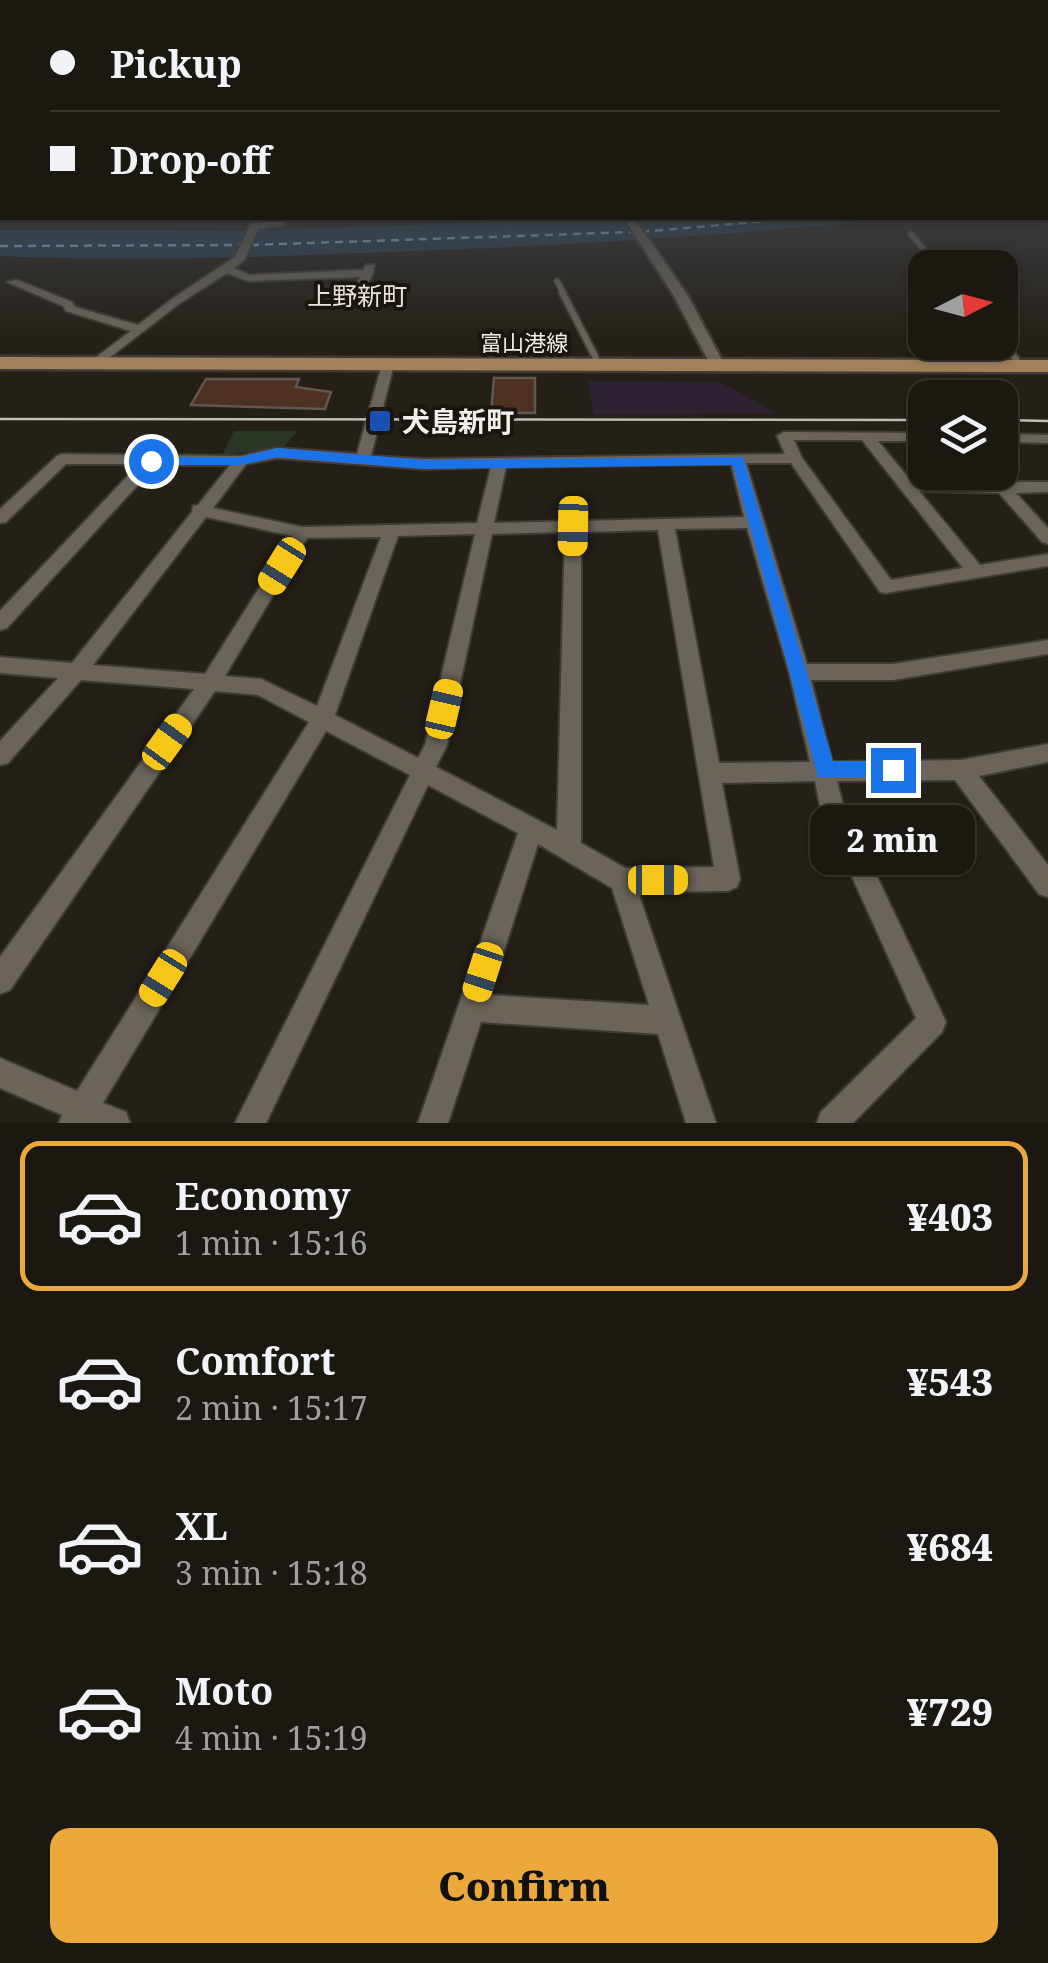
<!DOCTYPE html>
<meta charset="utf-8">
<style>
body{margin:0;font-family:"Noto Serif","Noto Sans JP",serif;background:#24201a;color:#f1f3f6;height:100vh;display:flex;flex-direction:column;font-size:38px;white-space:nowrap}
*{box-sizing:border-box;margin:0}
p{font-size:32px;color:#a09f9f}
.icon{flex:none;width:55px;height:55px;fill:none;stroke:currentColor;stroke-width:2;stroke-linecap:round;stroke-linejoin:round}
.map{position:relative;height:1123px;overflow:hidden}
.sheet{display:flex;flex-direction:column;background:#1b1711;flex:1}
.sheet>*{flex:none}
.guide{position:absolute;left:0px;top:0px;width:1050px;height:220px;box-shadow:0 2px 8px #0004,0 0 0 2px #393631;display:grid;align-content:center;height:220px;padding:0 50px;background:#1b1711}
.needle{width:65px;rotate:84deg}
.controls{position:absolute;left:908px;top:250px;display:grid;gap:20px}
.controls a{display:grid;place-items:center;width:110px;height:110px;border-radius:20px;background:#1b1711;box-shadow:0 2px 8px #0004,0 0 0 2px #393631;font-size:50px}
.end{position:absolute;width:45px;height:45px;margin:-22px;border:12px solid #1a73e8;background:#fff;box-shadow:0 0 0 5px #fff}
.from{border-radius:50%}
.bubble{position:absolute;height:70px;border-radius:20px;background:#1b1711;box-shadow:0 2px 8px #0004,0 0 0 2px #393631;font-size:32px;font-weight:800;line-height:70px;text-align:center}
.car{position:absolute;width:30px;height:60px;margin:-30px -15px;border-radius:12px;box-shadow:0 0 8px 2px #0007;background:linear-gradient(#f5c518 24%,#345 0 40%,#f5c518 0 76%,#345 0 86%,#f5c518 0)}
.guide b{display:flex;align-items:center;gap:35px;height:95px;font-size:38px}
.guide b+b{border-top:2px solid #393631}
.guide i{width:25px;height:25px;background:#f1f3f6}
ul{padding:18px 0 0;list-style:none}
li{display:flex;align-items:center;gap:30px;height:150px;margin:0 20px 15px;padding:0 30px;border:5px solid transparent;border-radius:20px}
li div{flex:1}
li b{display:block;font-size:38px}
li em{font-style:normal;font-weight:800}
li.active{border-color:#eda83b}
li>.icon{width:90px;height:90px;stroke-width:1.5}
.action{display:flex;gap:20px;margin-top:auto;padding:20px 50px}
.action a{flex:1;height:115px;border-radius:20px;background:#eda83b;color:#111;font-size:40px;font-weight:800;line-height:115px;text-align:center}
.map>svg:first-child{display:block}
.commercial{fill:#2c2231}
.green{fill:#2b3726}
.water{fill:#284055}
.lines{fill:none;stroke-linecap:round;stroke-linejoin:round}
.ferry{stroke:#98c8f2;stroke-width:2.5;stroke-dasharray:8 6;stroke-linecap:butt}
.building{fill:#4e3123;stroke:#625752;stroke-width:2.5}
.service-far1-casing{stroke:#3f3b36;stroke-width:8}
.service-casing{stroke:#3f3b36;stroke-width:10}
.minor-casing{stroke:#3f3b36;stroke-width:4}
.tertiary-casing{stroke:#3f3b36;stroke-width:5}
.primary-casing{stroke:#3f3b36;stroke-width:5}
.service-far1{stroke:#6a645a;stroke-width:5}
.service{stroke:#6a645a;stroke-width:6}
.minor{fill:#6a645a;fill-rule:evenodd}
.tertiary{fill:#6a645a;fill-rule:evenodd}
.primary{fill:#a2805c;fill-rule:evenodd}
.tram{stroke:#c1bdb7;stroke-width:2.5}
.route{fill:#1a73e8}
.transit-dot{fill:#1a4fb4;stroke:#1a150e;stroke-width:4}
.labels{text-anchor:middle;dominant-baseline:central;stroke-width:8;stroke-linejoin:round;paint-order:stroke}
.far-street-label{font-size:22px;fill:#f2eee9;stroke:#1a150e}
.far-neighbourhood-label{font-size:25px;fill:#ebe3d9;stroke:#1a150e}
.poi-label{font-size:28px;font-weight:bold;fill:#f2eee9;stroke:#1a150e;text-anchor:start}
</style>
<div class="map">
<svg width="1048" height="1123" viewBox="0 0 1048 1123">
<rect width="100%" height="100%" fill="#241f17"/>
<!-- commercial -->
<path class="commercial" d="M 589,381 L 720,382 L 776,413 L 593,415 Z"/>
<!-- green -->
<path class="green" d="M 234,431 L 298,431 L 282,448 L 222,455 Z"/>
<!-- water -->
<path class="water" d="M 611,218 L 897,218 C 728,236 559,246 388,252 C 259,257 130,262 0,256 L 0,230 L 243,231 Z"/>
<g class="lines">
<!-- ferry -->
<path class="ferry" d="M 641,232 L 800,218
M 251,245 L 633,232
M 0,246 L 243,245"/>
</g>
<!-- building -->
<path class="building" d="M 494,378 L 535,378 L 535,413 L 491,413 Z
M 206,379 L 299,379 L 296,387 L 331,392 L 325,409 L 191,405 Z"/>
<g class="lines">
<!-- service-far1 casing -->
<g class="service-far1-casing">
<path id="service-far1" d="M 911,234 L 939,268
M 557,281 L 564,294"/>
</g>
<!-- service casing -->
<g class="service-casing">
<path id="service" d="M 562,292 L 599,364
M 1000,340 L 1016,359"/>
</g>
<!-- minor casing -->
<g class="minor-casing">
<path id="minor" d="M 0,201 L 2,201 L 2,207 L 0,207 Z
M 280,218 L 289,218 L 284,225 L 258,229 L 245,259 L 234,268 L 249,275 L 363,270 L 366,265 L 374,265 L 373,273 L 357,305 L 347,303 L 360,277 L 248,281 L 227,273 L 180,303 L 96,368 L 91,367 L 91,361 L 131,331 L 66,311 L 63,306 L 7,282 L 17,280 L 72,302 L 75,307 L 138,325 L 172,299 L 235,257 L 251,224 L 278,220 Z
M 388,360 L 394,364 L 371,456 L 424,459 L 785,454 L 777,436 L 784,432 L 925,433 L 925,441 L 878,441 L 911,481 L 1048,482 L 1048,492 L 1016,493 L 1048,528 L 1048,544 L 1042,542 L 999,493 L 919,491 L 980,565 L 1048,554 L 1048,566 L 886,593 L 880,592 L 791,463 L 746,463 L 807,664 L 893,664 L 1048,640 L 1048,654 L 893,680 L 811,680 L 832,762 L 961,760 L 1048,744 L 1048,762 L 979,776 L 1048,865 L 1048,897 L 1039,894 L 955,780 L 837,781 L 843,805 L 946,1022 L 942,1032 L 853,1123 L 817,1123 L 821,1112 L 916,1018 L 820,806 L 815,781 L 722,783 L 740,879 L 737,887 L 728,891 L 638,892 L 716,1123 L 686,1123 L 658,1034 L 481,1022 L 448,1123 L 418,1123 L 518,833 L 428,785 L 266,1123 L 235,1123 L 410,775 L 326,731 L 103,1103 L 126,1112 L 130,1123 L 59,1123 L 62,1115 L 0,1088 L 0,1058 L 77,1091 L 309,722 L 258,695 L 215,691 L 10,990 L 0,994 L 0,957 L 194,689 L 81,680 L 8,763 L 0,765 L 0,741 L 58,678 L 0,673 L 0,657 L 72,663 L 192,512 L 193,506 L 198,505 L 230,465 L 156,465 L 7,628 L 0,630 L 0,611 L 139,464 L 66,464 L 6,522 L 0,523 L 0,509 L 57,456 L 62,454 L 241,456 L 277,448 L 357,454 L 382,364 ZM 794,440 L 862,440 L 963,568 L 891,580 L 802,458 ZM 277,458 L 424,469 L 491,467 L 477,523 L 302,527 L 213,508 L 246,464 ZM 731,464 L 744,517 L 494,523 L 506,467 ZM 206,517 L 292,536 L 205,674 L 93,665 ZM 747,528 L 789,672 L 810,762 L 719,763 L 675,529 ZM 658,530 L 714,867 L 625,868 L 581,843 L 581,532 ZM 565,532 L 557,830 L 436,767 L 447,745 L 492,534 ZM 475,534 L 425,745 L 418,758 L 335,715 L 398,536 ZM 381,537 L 317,706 L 261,679 L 225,676 L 307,538 ZM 538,844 L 612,888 L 649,1005 L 490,995 Z
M 1000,434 L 1048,435 L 1048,443 L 1000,442 Z"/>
</g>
<!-- tertiary casing -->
<g class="tertiary-casing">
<path id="tertiary" d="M 0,185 L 2,185 L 2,189 L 0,189 Z
M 624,218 L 634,218 L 688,296 L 724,364 L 722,367 L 717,368 L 710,364 L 674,296 Z"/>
</g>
<!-- primary casing -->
<g class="primary-casing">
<path id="primary" d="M 0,357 L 1048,360 L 1048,372 L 0,369 Z"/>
</g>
<!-- service-far1 -->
<use href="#service-far1" class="service-far1"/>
<!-- service -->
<use href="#service" class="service"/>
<!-- minor -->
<use href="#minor" class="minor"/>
<!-- tertiary -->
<use href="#tertiary" class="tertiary"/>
<!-- primary -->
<use href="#primary" class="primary"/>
<!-- tram -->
<path class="tram" d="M 0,419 L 925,420
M 1000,420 L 1048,421"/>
</g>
<!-- sky -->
<linearGradient id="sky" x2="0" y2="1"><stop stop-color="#14110d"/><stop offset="0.54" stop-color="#3f4247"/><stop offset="1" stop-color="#3f4247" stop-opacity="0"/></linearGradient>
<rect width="1048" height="343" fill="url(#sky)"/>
<!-- route -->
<path class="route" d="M 277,448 L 424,460 L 743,457 L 833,761 L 893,761 L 901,764 L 904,770 L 901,777 L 818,777 L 733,465 L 424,469 L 277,457 L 241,465 L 151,465 L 144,461 L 151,457 L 241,457 Z"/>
<!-- markers -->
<rect class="transit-dot" x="368" y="409" width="24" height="24" rx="5"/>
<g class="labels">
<!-- far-street labels -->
<g class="far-street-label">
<text x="524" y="342">富山港線</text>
</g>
<!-- far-neighbourhood labels -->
<g class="far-neighbourhood-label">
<text x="357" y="295">上野新町</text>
</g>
<!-- poi labels -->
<g class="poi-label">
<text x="402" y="421">犬島新町</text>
</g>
</g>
</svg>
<div class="controls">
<a><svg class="needle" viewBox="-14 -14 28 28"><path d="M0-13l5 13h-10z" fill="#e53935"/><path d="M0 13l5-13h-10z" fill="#a09f9f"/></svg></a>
<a><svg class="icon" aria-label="layers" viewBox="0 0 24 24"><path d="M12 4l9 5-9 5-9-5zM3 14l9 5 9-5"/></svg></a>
</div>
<i class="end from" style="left:151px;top:461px"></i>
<i class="end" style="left:893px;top:770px"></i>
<div class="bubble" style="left:810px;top:805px;width:165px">2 min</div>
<i class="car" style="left:573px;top:526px;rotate:181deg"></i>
<i class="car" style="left:282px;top:566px;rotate:212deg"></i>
<i class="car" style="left:444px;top:709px;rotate:13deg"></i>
<i class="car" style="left:167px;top:742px;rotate:36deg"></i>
<i class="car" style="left:658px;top:880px;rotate:90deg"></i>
<i class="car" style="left:483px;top:972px;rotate:198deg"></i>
<i class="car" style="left:163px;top:978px;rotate:212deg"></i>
<div class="guide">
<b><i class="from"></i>Pickup</b>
<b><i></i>Drop-off</b>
</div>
</div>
<section class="sheet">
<ul>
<li class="active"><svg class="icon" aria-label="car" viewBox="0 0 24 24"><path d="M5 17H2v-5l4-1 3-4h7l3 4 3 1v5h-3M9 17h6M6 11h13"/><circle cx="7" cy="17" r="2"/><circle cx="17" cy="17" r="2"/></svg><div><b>Economy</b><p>1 min · 15:16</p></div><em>¥403</em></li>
<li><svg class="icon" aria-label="car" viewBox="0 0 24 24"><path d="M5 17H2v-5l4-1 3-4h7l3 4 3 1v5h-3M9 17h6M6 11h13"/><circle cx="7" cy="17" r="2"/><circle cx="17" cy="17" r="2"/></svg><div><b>Comfort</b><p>2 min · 15:17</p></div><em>¥543</em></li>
<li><svg class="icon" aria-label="car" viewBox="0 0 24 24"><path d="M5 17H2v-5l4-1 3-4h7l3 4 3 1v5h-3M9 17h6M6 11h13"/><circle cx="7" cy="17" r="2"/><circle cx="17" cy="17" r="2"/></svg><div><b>XL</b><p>3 min · 15:18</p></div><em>¥684</em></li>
<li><svg class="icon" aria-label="car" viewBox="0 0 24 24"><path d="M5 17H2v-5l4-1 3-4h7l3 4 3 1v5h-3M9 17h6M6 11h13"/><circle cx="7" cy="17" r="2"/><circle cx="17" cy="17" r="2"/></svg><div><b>Moto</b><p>4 min · 15:19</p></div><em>¥729</em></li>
</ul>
<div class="action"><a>Confirm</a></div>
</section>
